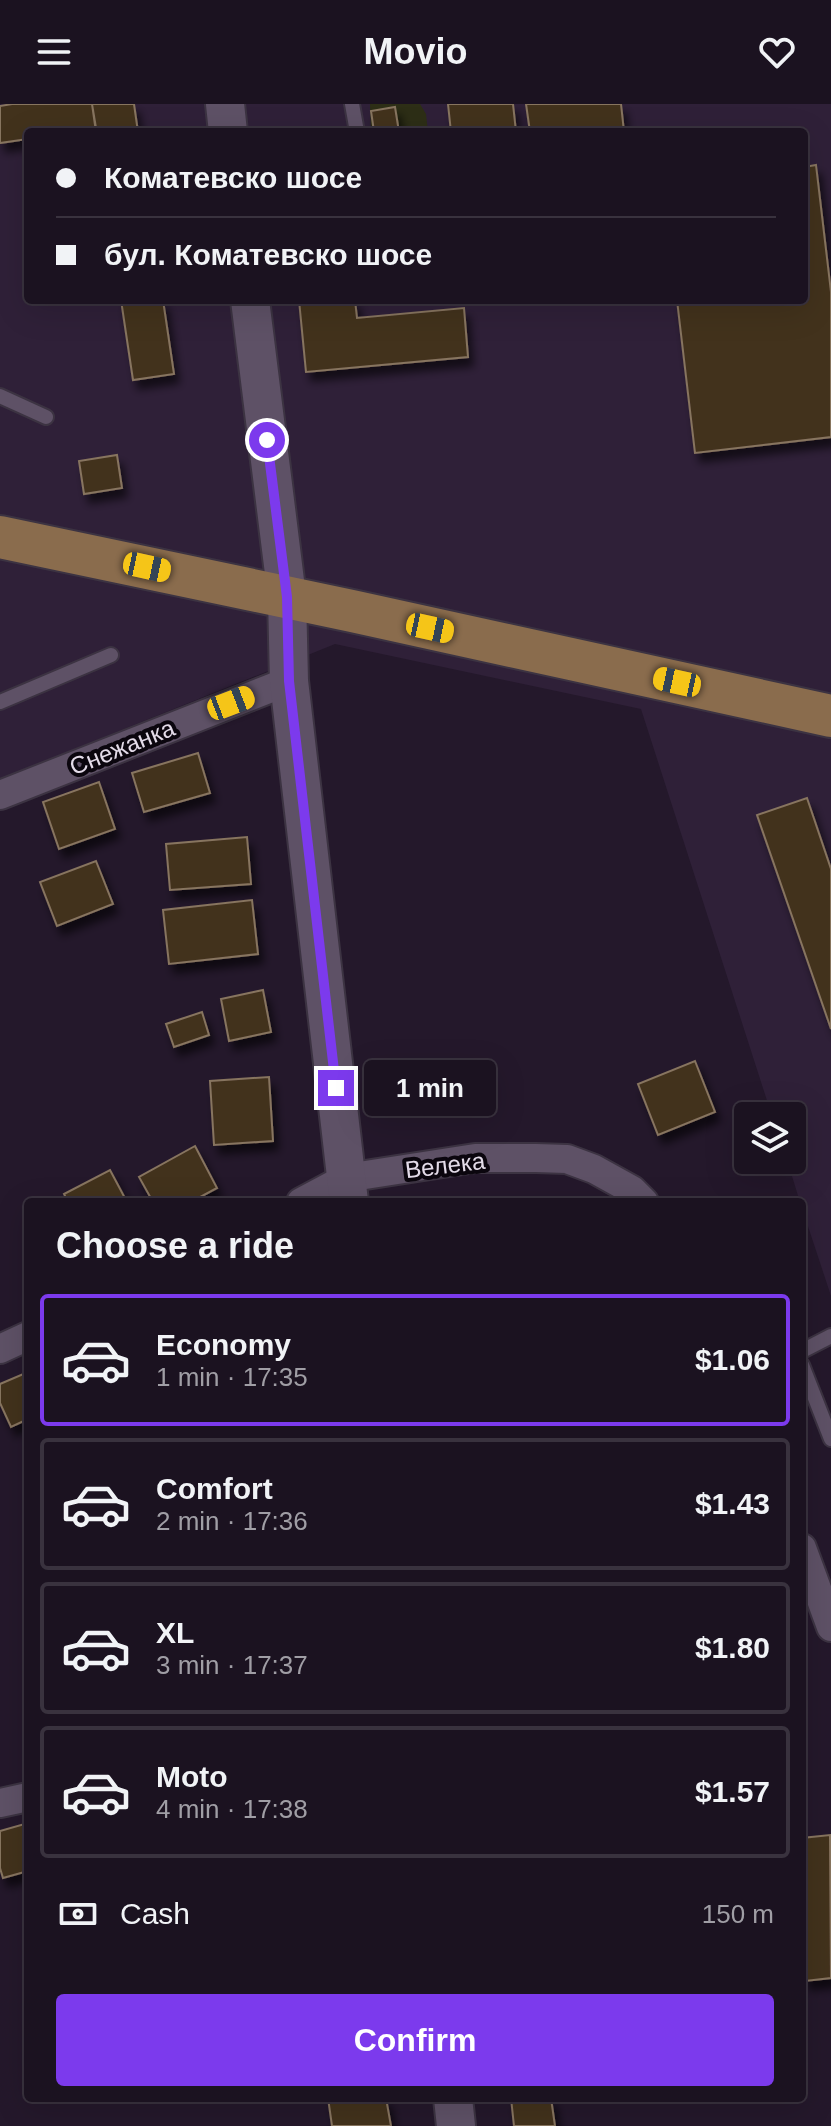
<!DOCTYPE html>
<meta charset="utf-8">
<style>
body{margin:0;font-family:Arial,sans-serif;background:#28202d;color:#f1f3f6;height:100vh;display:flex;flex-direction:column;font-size:30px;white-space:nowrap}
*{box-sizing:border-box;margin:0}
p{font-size:26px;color:#a09ea5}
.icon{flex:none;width:44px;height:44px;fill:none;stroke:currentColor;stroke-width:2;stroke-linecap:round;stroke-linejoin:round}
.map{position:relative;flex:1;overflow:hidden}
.details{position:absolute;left:24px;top:1094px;width:782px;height:904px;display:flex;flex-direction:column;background:#1b1220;border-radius:8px;box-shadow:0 8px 32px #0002,0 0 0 2px #39323e}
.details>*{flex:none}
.banner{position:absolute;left:24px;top:24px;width:784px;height:176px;border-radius:8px;box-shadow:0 8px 32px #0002,0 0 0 2px #39323e;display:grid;align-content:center;height:176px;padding:0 32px;background:#1b1220}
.buttons{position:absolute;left:734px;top:998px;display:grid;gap:16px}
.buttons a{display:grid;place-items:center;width:72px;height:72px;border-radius:8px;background:#1b1220;box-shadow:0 8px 32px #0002,0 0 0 2px #39323e;font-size:40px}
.end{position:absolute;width:36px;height:36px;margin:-18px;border:10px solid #7c3aed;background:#fff;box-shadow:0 0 0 4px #fff}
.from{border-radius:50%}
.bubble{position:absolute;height:56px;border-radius:8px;background:#1b1220;box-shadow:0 8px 32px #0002,0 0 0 2px #39323e;font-size:26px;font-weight:700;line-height:56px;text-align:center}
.car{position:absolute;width:24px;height:48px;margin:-24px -12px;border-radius:10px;box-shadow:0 0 6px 2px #0007;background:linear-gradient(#f5c518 24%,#345 0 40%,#f5c518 0 76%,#345 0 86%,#f5c518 0)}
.banner b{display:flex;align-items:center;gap:28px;height:76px;font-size:30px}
.banner b+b{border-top:2px solid #39323e}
.banner i{width:20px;height:20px;background:#f1f3f6}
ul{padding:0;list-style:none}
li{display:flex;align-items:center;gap:24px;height:132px;margin:0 16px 12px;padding:0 16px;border:4px solid #39323e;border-radius:8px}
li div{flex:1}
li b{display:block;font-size:30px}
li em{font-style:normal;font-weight:700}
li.on{border-color:#7c3aed}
li>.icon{width:72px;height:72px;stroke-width:1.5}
h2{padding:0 32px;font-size:36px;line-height:96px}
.pay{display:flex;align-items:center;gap:20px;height:88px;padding:0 32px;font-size:30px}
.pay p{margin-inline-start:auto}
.primary-button{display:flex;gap:16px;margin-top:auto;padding:16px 32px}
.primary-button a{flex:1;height:92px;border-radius:8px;background:#7c3aed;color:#fff;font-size:32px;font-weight:700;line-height:92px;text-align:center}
header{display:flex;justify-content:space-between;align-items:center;height:104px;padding:0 32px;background:#1b1220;font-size:36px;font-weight:700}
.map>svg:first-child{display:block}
.built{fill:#2f2038;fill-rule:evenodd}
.green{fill:#2d2e16}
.building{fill:#42311f;stroke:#87745f;stroke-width:2;filter:url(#shadow)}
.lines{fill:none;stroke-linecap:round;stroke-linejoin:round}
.lane-casing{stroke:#3c3342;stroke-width:18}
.street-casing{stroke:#3c3342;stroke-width:32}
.secondary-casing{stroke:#3c3342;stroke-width:42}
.primary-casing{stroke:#3c3342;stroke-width:46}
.lane{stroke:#5e5166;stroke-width:14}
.street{stroke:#5e5166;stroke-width:28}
.secondary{stroke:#5e5166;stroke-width:38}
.primary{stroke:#8a6c4d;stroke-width:42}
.route{stroke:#7c3aed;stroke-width:10}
.labels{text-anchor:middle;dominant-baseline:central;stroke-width:8;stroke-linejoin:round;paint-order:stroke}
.street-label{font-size:24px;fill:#e3dbe8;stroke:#0b060e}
</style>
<header><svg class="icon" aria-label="menu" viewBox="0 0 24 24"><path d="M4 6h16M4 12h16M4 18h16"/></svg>Movio<svg class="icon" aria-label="heart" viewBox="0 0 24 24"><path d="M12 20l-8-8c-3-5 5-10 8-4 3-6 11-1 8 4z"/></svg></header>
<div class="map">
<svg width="831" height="2022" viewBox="0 0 831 2022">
<defs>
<filter id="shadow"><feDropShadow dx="5" dy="9" stdDeviation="4" flood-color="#0009"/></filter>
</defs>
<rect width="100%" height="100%" fill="#24182b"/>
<!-- built -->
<path class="built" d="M 0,0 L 831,0 L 831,1192 L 802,1104 L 802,1098 L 800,1098 L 787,1056 L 792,1056 L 792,1012 L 772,1012 L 641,605 L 335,540 L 0,675 ZM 28,28 L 804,28 L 804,196 L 28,196 Z"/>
<!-- green -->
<path class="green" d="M 370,0 L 420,0 L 426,10 L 428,28 L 371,28 Z"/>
<!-- building -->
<path class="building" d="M 12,0 L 92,0 L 96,24 L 71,28 L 28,28 L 28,35 L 0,39 L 0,2 Z
M 92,0 L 134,0 L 138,28 L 96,28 Z
M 448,0 L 513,0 L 516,28 L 451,28 Z
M 526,0 L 621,0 L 624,28 L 530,28 Z
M 395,3 L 399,28 L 374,28 L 371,7 Z
M 337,23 L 338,28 L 289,28 Z
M 816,61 L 831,188 L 831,333 L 695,349 L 677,196 L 804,196 L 804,63 Z
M 121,196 L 163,196 L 174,270 L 133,276 Z
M 299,196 L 355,196 L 357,214 L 464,204 L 468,253 L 306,268 Z
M 117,351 L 122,384 L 84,390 L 79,357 Z
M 198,649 L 210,689 L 144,708 L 132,669 Z
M 99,678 L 115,725 L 59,745 L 43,698 Z
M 807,694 L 831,765 L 831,925 L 757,711 Z
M 247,733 L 251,780 L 170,786 L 166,740 Z
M 96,757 L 113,800 L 57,822 L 40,778 Z
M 252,796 L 258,850 L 169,860 L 163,806 Z
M 263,886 L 271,928 L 229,937 L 221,895 Z
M 202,908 L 209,931 L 174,943 L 166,920 Z
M 695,957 L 715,1008 L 658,1031 L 638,980 Z
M 269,973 L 273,1037 L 214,1041 L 210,977 Z
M 195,1042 L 217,1084 L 191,1098 L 153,1098 L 139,1073 Z
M 110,1066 L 127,1098 L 68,1098 L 64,1090 Z
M 28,1268 L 28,1315 L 11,1323 L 0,1299 L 0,1280 Z
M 28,1719 L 28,1767 L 3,1774 L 0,1764 L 0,1727 Z
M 830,1731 L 831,1874 L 805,1877 L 802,1851 L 802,1734 Z
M 328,1994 L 386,1994 L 391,2022 L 332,2022 Z
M 511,1994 L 551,1994 L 555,2022 L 514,2022 Z"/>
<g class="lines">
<!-- lane casing -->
<g class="lane-casing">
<path id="lane" d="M 352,0 L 357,28
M 0,292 L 46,313
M 0,598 L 111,551
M 802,1247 L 831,1232
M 802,1261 L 831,1335"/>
</g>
<!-- street casing -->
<g class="street-casing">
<path id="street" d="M 0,691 L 289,577
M 301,1098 L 346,1074 L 475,1054 L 536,1054 L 567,1055 L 594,1065 L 632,1086 L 644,1098
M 0,1245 L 28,1232
M 802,1444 L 831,1523
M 0,1699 L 28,1693"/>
</g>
<!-- secondary casing -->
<g class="secondary-casing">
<path id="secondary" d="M 225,0 L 228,28
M 250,196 L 287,493 L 289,577 L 349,1098
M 453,1994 L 456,2022"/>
</g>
<!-- primary casing -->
<g class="primary-casing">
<path id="primary" d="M 0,433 L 352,507 L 831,612"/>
</g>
<!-- lane -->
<use href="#lane" class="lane"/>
<!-- street -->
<use href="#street" class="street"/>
<!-- secondary -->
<use href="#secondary" class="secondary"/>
<!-- primary -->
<use href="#primary" class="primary"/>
</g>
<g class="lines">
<!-- route -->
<path class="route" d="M 267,336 L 287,493 L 289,577 L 336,984"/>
</g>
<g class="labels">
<!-- street labels -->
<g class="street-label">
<text transform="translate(122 643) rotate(-22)">Снежанка</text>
<text transform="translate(445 1061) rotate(-7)">Велека</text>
</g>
</g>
</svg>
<div class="buttons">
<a><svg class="icon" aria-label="layers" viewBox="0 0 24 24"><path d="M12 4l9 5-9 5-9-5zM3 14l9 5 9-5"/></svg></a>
</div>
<i class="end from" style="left:267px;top:336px"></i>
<i class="end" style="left:336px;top:984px"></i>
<div class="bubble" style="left:364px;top:956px;width:132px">1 min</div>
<i class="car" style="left:147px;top:463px;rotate:102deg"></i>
<i class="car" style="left:430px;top:524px;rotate:102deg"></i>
<i class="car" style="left:677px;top:578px;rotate:282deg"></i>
<i class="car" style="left:231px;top:599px;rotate:69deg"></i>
<div class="banner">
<b><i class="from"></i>Коматевско шосе</b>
<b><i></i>бул. Коматевско шосе</b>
</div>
<section class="details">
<h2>Choose a ride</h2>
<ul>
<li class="on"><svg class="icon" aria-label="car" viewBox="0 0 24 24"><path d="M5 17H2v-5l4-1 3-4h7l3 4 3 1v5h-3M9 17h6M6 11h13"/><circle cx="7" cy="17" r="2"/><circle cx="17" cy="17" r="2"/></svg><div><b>Economy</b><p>1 min · 17:35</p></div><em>$1.06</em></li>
<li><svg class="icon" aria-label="car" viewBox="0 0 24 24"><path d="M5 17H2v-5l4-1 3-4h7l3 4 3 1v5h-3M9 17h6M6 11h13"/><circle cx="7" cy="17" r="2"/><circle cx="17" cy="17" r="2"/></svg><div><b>Comfort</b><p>2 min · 17:36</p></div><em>$1.43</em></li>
<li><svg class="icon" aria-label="car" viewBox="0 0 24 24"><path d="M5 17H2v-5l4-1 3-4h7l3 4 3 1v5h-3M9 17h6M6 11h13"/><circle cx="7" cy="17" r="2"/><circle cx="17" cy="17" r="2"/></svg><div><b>XL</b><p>3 min · 17:37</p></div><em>$1.80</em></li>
<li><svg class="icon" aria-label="car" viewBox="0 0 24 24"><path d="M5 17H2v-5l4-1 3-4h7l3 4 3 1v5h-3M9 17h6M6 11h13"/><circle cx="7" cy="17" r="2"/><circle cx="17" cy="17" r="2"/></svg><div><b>Moto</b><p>4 min · 17:38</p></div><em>$1.57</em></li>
</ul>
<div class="pay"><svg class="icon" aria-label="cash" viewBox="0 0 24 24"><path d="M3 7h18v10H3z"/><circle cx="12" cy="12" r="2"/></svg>Cash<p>150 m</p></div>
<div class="primary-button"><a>Confirm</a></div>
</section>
</div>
